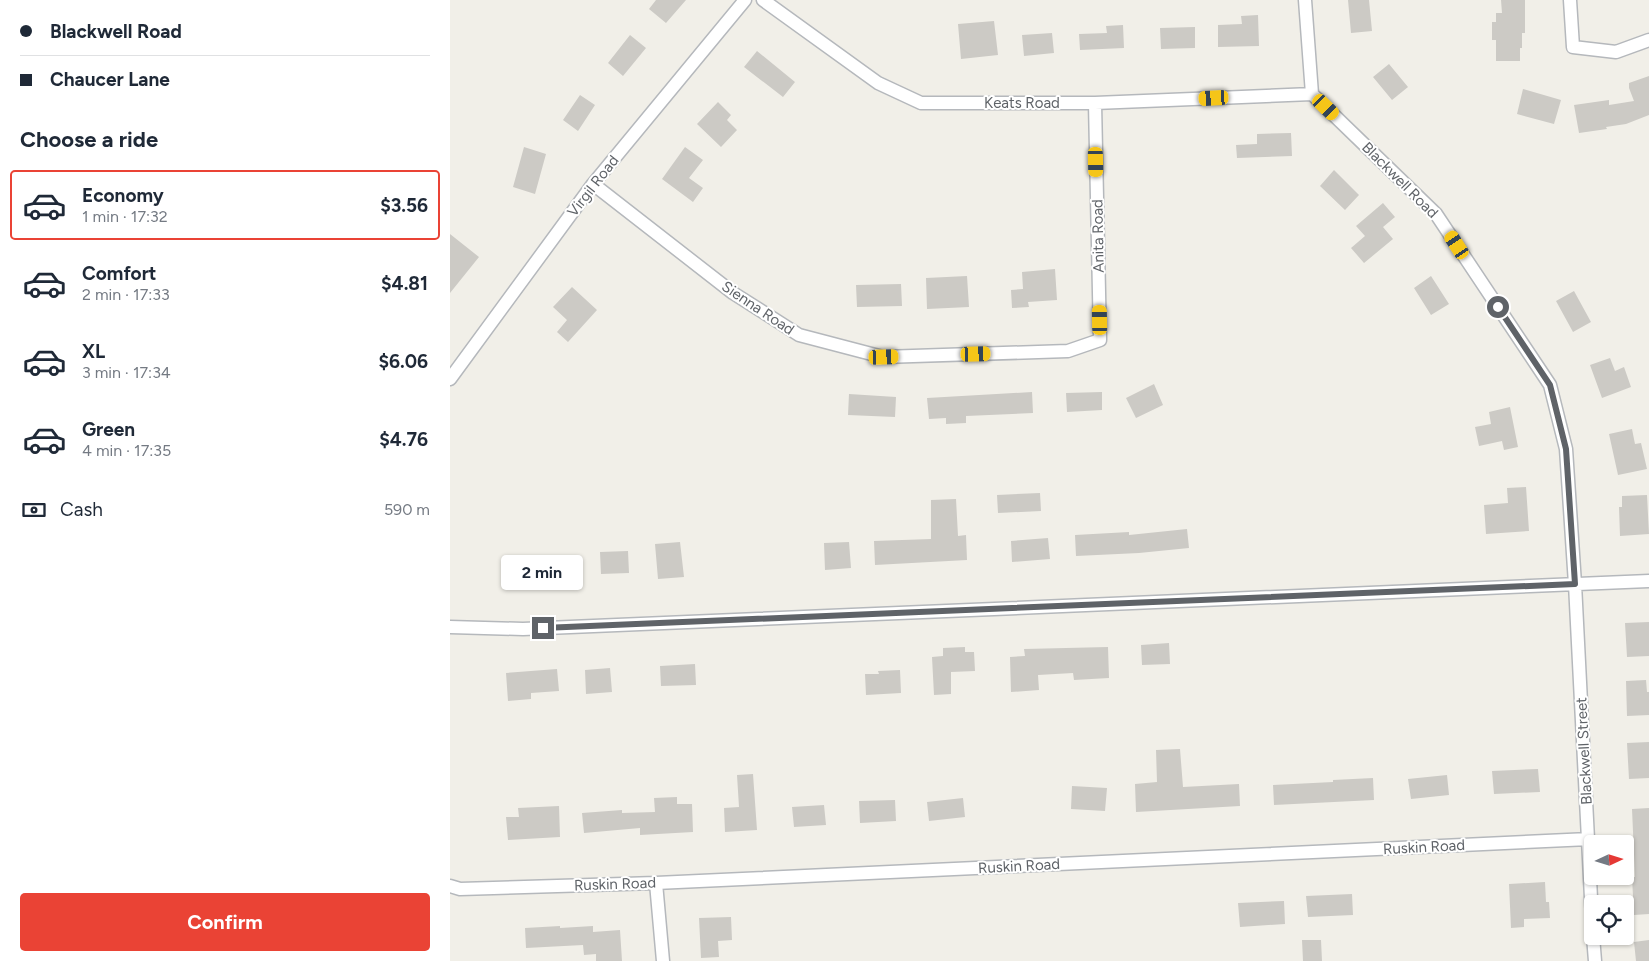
<!DOCTYPE html>
<meta charset="utf-8">
<style>
body{margin:0;font-family:Figtree,sans-serif;background:#f6f6f7;color:#1f2937;height:100vh;display:flex;flex-direction:column;font-size:19px;white-space:nowrap}
*{box-sizing:border-box;margin:0}
p{font-size:16px;color:#747a83}
.icon{flex:none;width:28px;height:28px;fill:none;stroke:currentColor;stroke-width:2;stroke-linecap:round;stroke-linejoin:round}
.map{position:relative;flex:1;overflow:hidden}
.details{display:flex;flex-direction:column;background:#fff;width:450px}
.details>*{flex:none}
.hud{display:grid;align-content:center;height:110px;padding:0 20px;background:#fff}
.needle{width:32px;rotate:86deg}
.fabs{position:absolute;left:1134px;top:835px;display:grid;gap:10px}
.fabs a{display:grid;place-items:center;width:50px;height:50px;border-radius:5px;background:#fff;box-shadow:0 1px 4px #0004;font-size:25px}
.end{position:absolute;width:22px;height:22px;margin:-11px;border:6px solid #5f6368;background:#fff;box-shadow:0 0 0 2px #fff}
.from{border-radius:50%}
.bubble{position:absolute;height:35px;border-radius:5px;background:#fff;box-shadow:0 1px 4px #0004;font-size:16px;font-weight:700;line-height:35px;text-align:center}
.car{position:absolute;width:15px;height:30px;margin:-15px -8px;border-radius:6px;box-shadow:0 0 4px 1px #0007;background:linear-gradient(#f5c518 24%,#345 0 40%,#f5c518 0 76%,#345 0 86%,#f5c518 0)}
.hud b{display:flex;align-items:center;gap:18px;height:48px;font-size:19px}
.hud b+b{border-top:1px solid #e0e1e3}
.hud i{width:12px;height:12px;background:#1f2937}
ul{padding:0;list-style:none}
li{display:flex;align-items:center;gap:15px;height:70px;margin:0 10px 8px;padding:0 10px;border:2px solid transparent;border-radius:5px}
li div{flex:1}
li b{display:block;font-size:19px}
li em{font-style:normal;font-weight:700}
li.selected{border-color:#ea4335}
li>.icon{width:45px;height:45px;stroke-width:1.5}
h2{padding:0 20px;font-size:22px;line-height:60px}
.pay{display:flex;align-items:center;gap:12px;height:55px;padding:0 20px;font-size:19px}
.pay p{margin-inline-start:auto}
.primary-button{display:flex;gap:10px;margin-top:auto;padding:10px 20px}
.primary-button a{flex:1;height:58px;border-radius:5px;background:#ea4335;color:#fff;font-size:20px;font-weight:700;line-height:58px;text-align:center}
main{display:flex;flex:1;min-height:0}
.map>svg:first-child{display:block}
.building{fill:#cccac5}
.lines{fill:none;stroke-linecap:round;stroke-linejoin:round}
.minor-casing{stroke:#b5b8bc;stroke-width:15}
.minor{stroke:#fff;stroke-width:12}
.route{stroke:#5f6368;stroke-width:6}
.labels{text-anchor:middle;dominant-baseline:central;stroke-width:4;stroke-linejoin:round;paint-order:stroke}
.street-label{font-size:15px;fill:#5f6368;stroke:#fff}
</style>
<main>
<section class="details">
<div class="hud">
<b><i class="from"></i>Blackwell Road</b>
<b><i></i>Chaucer Lane</b>
</div>
<h2>Choose a ride</h2>
<ul>
<li class="selected"><svg class="icon" aria-label="car" viewBox="0 0 24 24"><path d="M5 17H2v-5l4-1 3-4h7l3 4 3 1v5h-3M9 17h6M6 11h13"/><circle cx="7" cy="17" r="2"/><circle cx="17" cy="17" r="2"/></svg><div><b>Economy</b><p>1 min · 17:32</p></div><em>$3.56</em></li>
<li><svg class="icon" aria-label="car" viewBox="0 0 24 24"><path d="M5 17H2v-5l4-1 3-4h7l3 4 3 1v5h-3M9 17h6M6 11h13"/><circle cx="7" cy="17" r="2"/><circle cx="17" cy="17" r="2"/></svg><div><b>Comfort</b><p>2 min · 17:33</p></div><em>$4.81</em></li>
<li><svg class="icon" aria-label="car" viewBox="0 0 24 24"><path d="M5 17H2v-5l4-1 3-4h7l3 4 3 1v5h-3M9 17h6M6 11h13"/><circle cx="7" cy="17" r="2"/><circle cx="17" cy="17" r="2"/></svg><div><b>XL</b><p>3 min · 17:34</p></div><em>$6.06</em></li>
<li><svg class="icon" aria-label="car" viewBox="0 0 24 24"><path d="M5 17H2v-5l4-1 3-4h7l3 4 3 1v5h-3M9 17h6M6 11h13"/><circle cx="7" cy="17" r="2"/><circle cx="17" cy="17" r="2"/></svg><div><b>Green</b><p>4 min · 17:35</p></div><em>$4.76</em></li>
</ul>
<div class="pay"><svg class="icon" aria-label="cash" viewBox="0 0 24 24"><path d="M3 7h18v10H3z"/><circle cx="12" cy="12" r="2"/></svg>Cash<p>590 m</p></div>
<div class="primary-button"><a>Confirm</a></div>
</section>
<div class="map">
<svg width="1199" height="961" viewBox="0 0 1199 961">
<rect width="100%" height="100%" fill="#f1efe8"/>
<!-- building -->
<path class="building" d="M 206,0 L 236,0 L 216,23 L 199,9 Z
M 898,0 L 919,0 L 922,31 L 901,33 Z
M 1051,0 L 1075,0 L 1075,33 L 1072,33 L 1072,48 L 1070,48 L 1070,61 L 1046,61 L 1046,40 L 1042,40 L 1042,22 L 1046,22 L 1046,13 L 1052,13 Z
M 808,15 L 809,46 L 768,47 L 768,25 L 792,24 L 791,16 Z
M 544,21 L 548,55 L 511,59 L 508,24 Z
M 673,25 L 674,48 L 630,50 L 629,34 L 657,33 L 656,26 Z
M 745,27 L 745,48 L 711,49 L 710,28 Z
M 602,33 L 604,53 L 574,56 L 572,35 Z
M 180,35 L 196,48 L 173,76 L 158,63 Z
M 307,51 L 345,82 L 333,97 L 294,67 Z
M 939,64 L 958,87 L 942,100 L 923,77 Z
M 1199,76 L 1199,115 L 1176,124 L 1156,127 L 1157,129 L 1129,133 L 1124,105 L 1159,100 L 1159,105 L 1184,101 L 1179,88 L 1179,83 Z
M 1073,89 L 1111,100 L 1104,124 L 1067,114 Z
M 130,95 L 145,105 L 128,131 L 113,120 Z
M 268,102 L 281,115 L 277,120 L 287,130 L 271,147 L 247,124 Z
M 841,133 L 842,156 L 787,158 L 786,145 L 807,144 L 807,134 Z
M 74,147 L 96,154 L 85,194 L 63,187 Z
M 235,147 L 253,160 L 239,178 L 253,188 L 243,202 L 212,179 Z
M 884,170 L 909,195 L 895,210 L 870,186 Z
M 933,203 L 945,217 L 933,227 L 943,239 L 914,263 L 901,248 L 915,236 L 906,226 Z
M 0,234 L 29,257 L 0,293 Z
M 605,269 L 607,300 L 578,302 L 579,307 L 562,308 L 561,290 L 573,289 L 572,272 Z
M 517,276 L 519,307 L 477,309 L 476,278 Z
M 981,276 L 999,304 L 981,315 L 964,288 Z
M 451,284 L 452,306 L 407,307 L 406,285 Z
M 122,287 L 147,310 L 118,342 L 107,332 L 117,320 L 103,307 Z
M 1124,291 L 1141,322 L 1123,332 L 1106,301 Z
M 1160,358 L 1165,371 L 1174,367 L 1181,387 L 1152,398 L 1140,365 Z
M 704,384 L 713,405 L 686,418 L 676,398 Z
M 582,392 L 583,413 L 516,416 L 516,423 L 496,424 L 496,418 L 479,419 L 477,398 Z
M 652,392 L 652,410 L 617,412 L 616,393 Z
M 399,394 L 446,397 L 445,417 L 398,415 Z
M 1060,407 L 1068,447 L 1054,450 L 1052,441 L 1029,446 L 1025,427 L 1041,424 L 1039,412 Z
M 1182,429 L 1185,444 L 1191,443 L 1197,469 L 1168,475 L 1159,434 Z
M 1076,487 L 1079,531 L 1036,534 L 1034,505 L 1058,503 L 1057,488 Z
M 590,493 L 591,511 L 548,513 L 547,495 Z
M 1197,495 L 1199,534 L 1170,536 L 1169,507 L 1172,507 L 1172,496 Z
M 506,499 L 508,536 L 516,535 L 517,560 L 425,565 L 424,541 L 481,539 L 481,500 Z
M 737,529 L 739,548 L 689,553 L 626,556 L 625,535 L 679,532 L 679,535 Z
M 598,538 L 600,559 L 562,562 L 561,541 Z
M 230,542 L 234,577 L 208,579 L 205,544 Z
M 399,542 L 401,568 L 375,570 L 374,543 Z
M 178,551 L 179,573 L 151,574 L 150,552 Z
M 1199,622 L 1199,656 L 1177,657 L 1175,623 Z
M 719,643 L 720,664 L 692,665 L 691,645 Z
M 515,647 L 515,652 L 524,652 L 525,671 L 501,672 L 501,694 L 484,695 L 482,657 L 493,656 L 493,648 Z
M 658,647 L 659,678 L 624,680 L 623,673 L 588,675 L 589,690 L 561,692 L 560,657 L 575,656 L 574,649 Z
M 245,664 L 246,685 L 211,686 L 210,666 Z
M 160,668 L 162,692 L 136,694 L 135,670 Z
M 107,669 L 109,691 L 81,693 L 81,699 L 58,701 L 56,673 Z
M 450,670 L 451,693 L 416,695 L 415,674 L 429,674 L 428,671 Z
M 1196,680 L 1197,692 L 1199,692 L 1199,715 L 1177,716 L 1176,681 Z
M 1199,742 L 1199,778 L 1179,779 L 1177,743 Z
M 730,749 L 733,787 L 789,784 L 790,806 L 686,812 L 685,784 L 707,782 L 706,750 Z
M 1088,769 L 1090,792 L 1044,794 L 1042,771 Z
M 303,774 L 307,830 L 275,832 L 274,808 L 289,807 L 287,775 Z
M 997,775 L 999,795 L 961,799 L 958,779 Z
M 923,778 L 924,800 L 824,805 L 823,785 L 883,782 L 883,780 Z
M 622,786 L 657,788 L 655,811 L 621,809 Z
M 227,797 L 227,804 L 242,804 L 243,832 L 190,835 L 190,828 L 134,833 L 132,813 L 172,810 L 172,813 L 205,812 L 204,798 Z
M 513,798 L 515,817 L 479,821 L 477,802 Z
M 445,800 L 446,821 L 410,823 L 409,801 Z
M 374,805 L 376,825 L 344,827 L 342,807 Z
M 109,806 L 110,837 L 58,840 L 56,817 L 69,817 L 68,808 Z
M 1199,808 L 1199,914 L 1184,915 L 1182,877 L 1185,877 L 1182,809 Z
M 1095,882 L 1096,902 L 1099,902 L 1100,918 L 1074,919 L 1074,927 L 1061,928 L 1059,884 Z
M 902,894 L 903,915 L 858,917 L 856,896 Z
M 834,901 L 835,924 L 790,927 L 788,903 Z
M 281,917 L 282,940 L 268,941 L 269,957 L 251,958 L 249,918 Z
M 110,926 L 110,928 L 143,926 L 143,932 L 170,930 L 172,961 L 146,961 L 146,954 L 134,955 L 133,945 L 76,948 L 75,928 Z
M 852,940 L 871,940 L 872,961 L 853,961 Z
M 1199,940 L 1199,961 L 1186,961 L 1184,942 Z"/>
<g class="lines">
<!-- minor casing -->
<g class="minor-casing">
<path id="minor" d="M 313,0 L 428,83 L 471,103 L 645,103 L 862,94
M 855,0 L 862,94 L 986,214 L 1100,385 L 1116,449 L 1125,584 L 1142,918
M 1120,0 L 1123,47 L 1166,52 L 1199,40
M 143,184 L 283,293 L 349,335 L 433,357 L 618,351 L 650,340 L 645,103
M 0,379 L 143,184 L 295,0
M 0,627 L 73,629 L 1199,581
M 206,883 L 213,961
M 0,886 L 10,889 L 206,883 L 1139,839
M 1143,936 L 1145,961"/>
</g>
<!-- minor -->
<use href="#minor" class="minor"/>
</g>
<g class="lines">
<!-- route -->
<path class="route" d="M 93,628 L 1125,584 L 1116,449 L 1100,385 L 1048,307"/>
</g>
<g class="labels">
<!-- street labels -->
<g class="street-label">
<text x="572" y="103">Keats Road</text>
<text transform="translate(950 180) rotate(45)">Blackwell Road</text>
<text transform="translate(143 186) rotate(-52)">Virgil Road</text>
<text transform="translate(648 236) rotate(-91)">Anita Road</text>
<text transform="translate(308 308) rotate(34)">Sienna Road</text>
<text transform="translate(1134 751) rotate(-93)">Blackwell Street</text>
<text transform="translate(974 847) rotate(-3)">Ruskin Road</text>
<text transform="translate(569 866) rotate(-3)">Ruskin Road</text>
<text transform="translate(165 884) rotate(-2)">Ruskin Road</text>
</g>
</g>
</svg>
<div class="fabs">
<a><svg class="needle" viewBox="-14 -14 28 28"><path d="M0-13l5 13h-10z" fill="#e53935"/><path d="M0 13l5-13h-10z" fill="#747a83"/></svg></a>
<a><svg class="icon" aria-label="locate" viewBox="0 0 24 24"><circle cx="12" cy="12" r="6"/><path d="M12 2v4M12 18v4M2 12h4M18 12h4"/></svg></a>
</div>
<i class="end from" style="left:1048px;top:307px"></i>
<i class="end" style="left:93px;top:628px"></i>
<div class="bubble" style="left:51px;top:555px;width:82px">2 min</div>
<i class="car" style="left:764px;top:98px;rotate:267deg"></i>
<i class="car" style="left:876px;top:107px;rotate:134deg"></i>
<i class="car" style="left:646px;top:162px;rotate:179deg"></i>
<i class="car" style="left:1007px;top:245px;rotate:327deg"></i>
<i class="car" style="left:650px;top:320px;rotate:359deg"></i>
<i class="car" style="left:526px;top:354px;rotate:88deg"></i>
<i class="car" style="left:434px;top:357px;rotate:88deg"></i>
</div>
</main>
